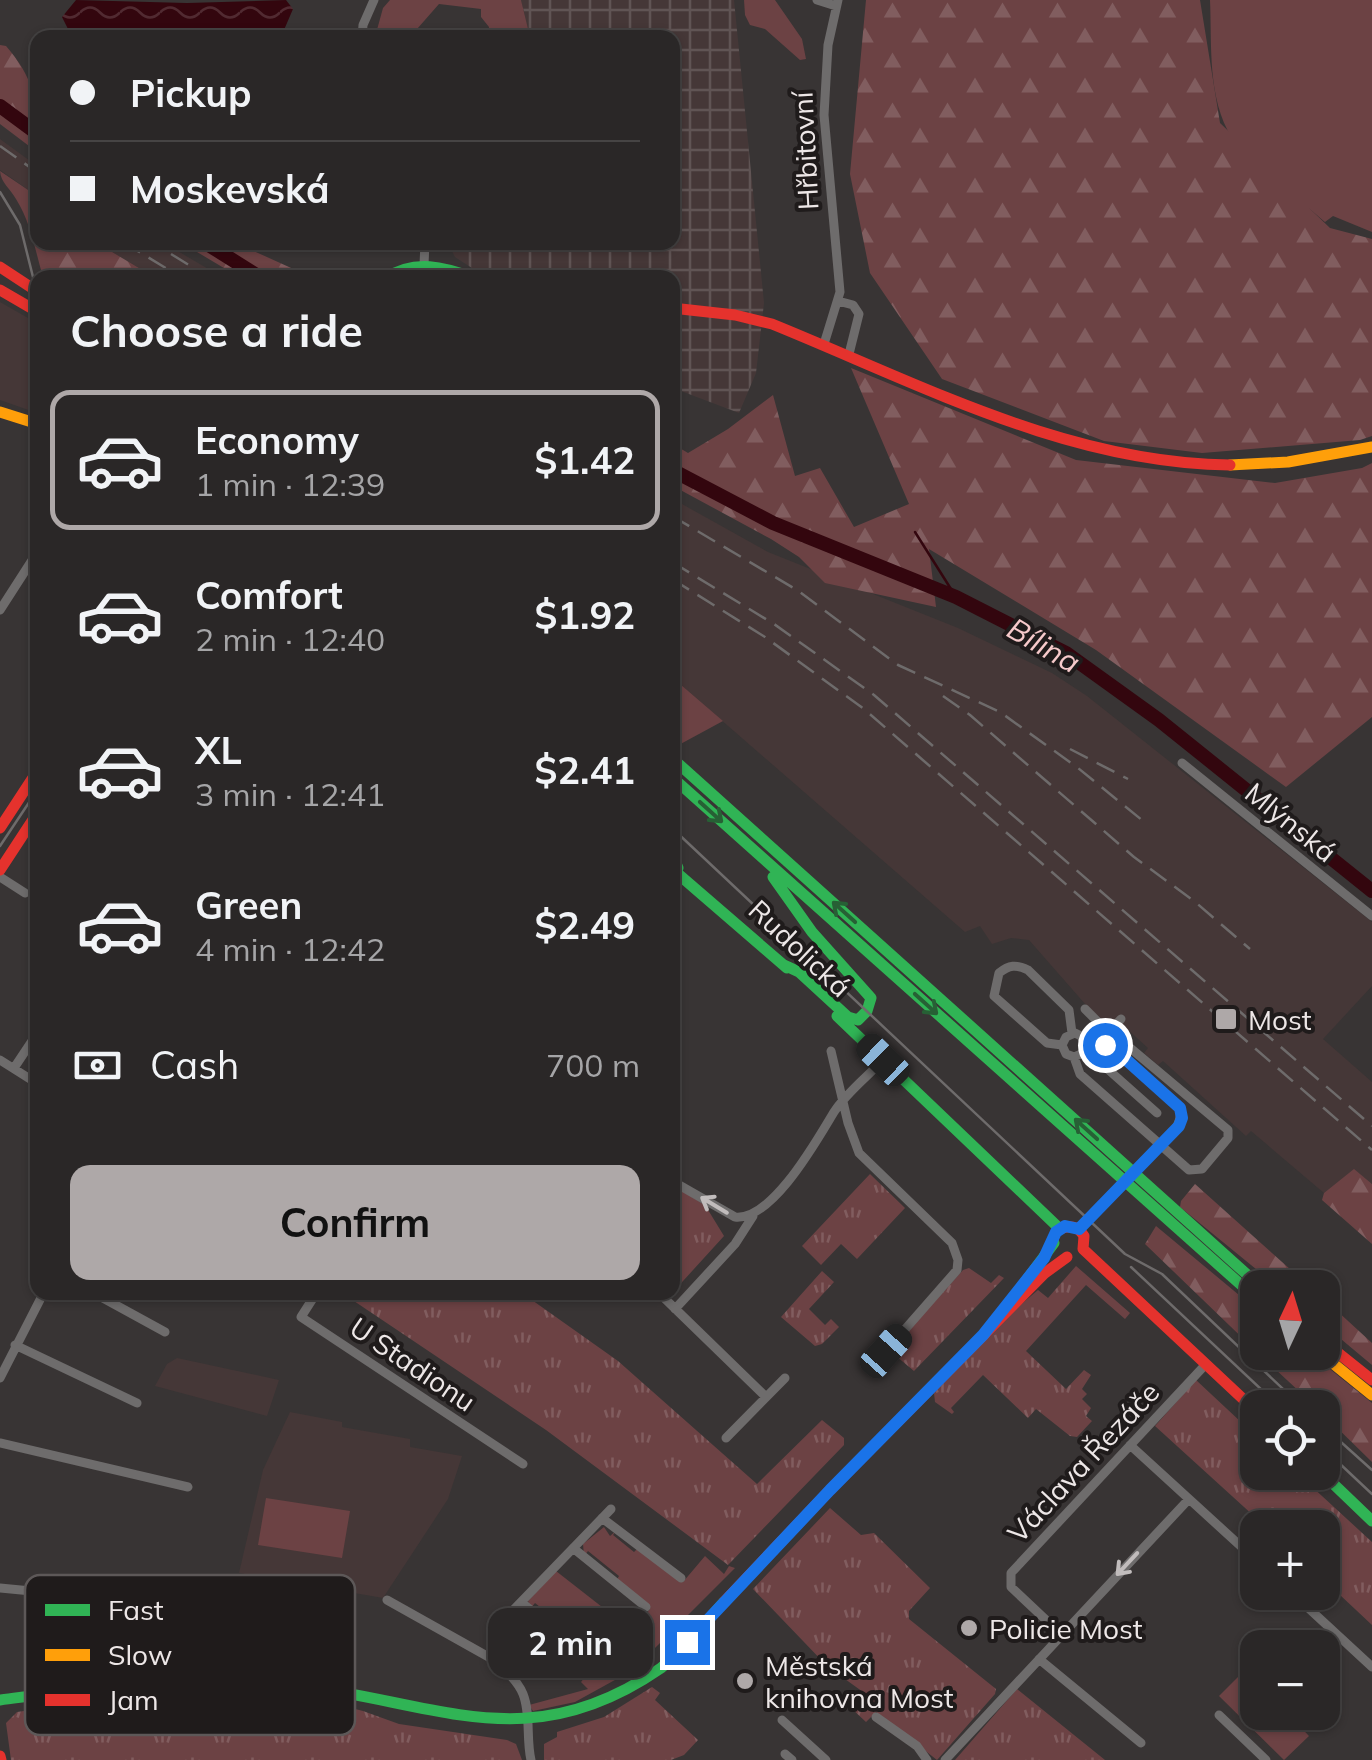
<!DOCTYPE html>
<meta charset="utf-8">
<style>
body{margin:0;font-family:Mulish,sans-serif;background:#322f2f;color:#f1f3f6;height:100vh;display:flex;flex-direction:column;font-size:38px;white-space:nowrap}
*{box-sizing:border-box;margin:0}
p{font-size:32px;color:#a5a5a7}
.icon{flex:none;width:55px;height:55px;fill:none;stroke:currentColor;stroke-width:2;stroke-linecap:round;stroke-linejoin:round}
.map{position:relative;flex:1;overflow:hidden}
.details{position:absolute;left:30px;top:270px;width:650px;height:1030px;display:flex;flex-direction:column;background:#2a2727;border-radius:20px;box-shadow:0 2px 8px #0004,0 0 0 2px #464444}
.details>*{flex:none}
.banner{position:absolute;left:30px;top:30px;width:650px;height:220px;border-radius:20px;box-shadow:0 2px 8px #0004,0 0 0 2px #464444;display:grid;align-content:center;height:220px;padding:0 40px;background:#2a2727}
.needle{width:65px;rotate:4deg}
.tools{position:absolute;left:1240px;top:1270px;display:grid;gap:20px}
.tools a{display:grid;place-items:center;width:100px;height:100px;border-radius:20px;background:#2a2727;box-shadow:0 2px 8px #0004,0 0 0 2px #464444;font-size:50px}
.end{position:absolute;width:45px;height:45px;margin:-22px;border:12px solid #1a73e8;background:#fff;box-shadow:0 0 0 5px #fff}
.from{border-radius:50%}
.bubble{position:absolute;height:70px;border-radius:20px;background:#2a2727;box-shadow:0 2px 8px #0004,0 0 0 2px #464444;font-size:32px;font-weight:700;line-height:70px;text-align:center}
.car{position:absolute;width:30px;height:60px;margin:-30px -15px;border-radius:12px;box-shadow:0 0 8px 2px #0007;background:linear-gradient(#222 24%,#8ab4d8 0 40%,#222 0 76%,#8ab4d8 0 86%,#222 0)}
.banner b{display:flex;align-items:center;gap:35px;height:95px;font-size:38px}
.banner b+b{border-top:2px solid #464444}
.banner i{width:25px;height:25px;background:#f1f3f6}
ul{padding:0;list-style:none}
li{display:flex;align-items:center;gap:30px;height:140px;margin:0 20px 15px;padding:0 20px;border:5px solid transparent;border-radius:20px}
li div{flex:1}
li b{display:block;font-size:38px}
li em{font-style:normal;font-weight:700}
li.current{border-color:#aea8a8}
li>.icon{width:90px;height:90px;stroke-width:1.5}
h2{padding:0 40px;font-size:45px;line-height:120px}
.pay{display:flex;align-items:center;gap:25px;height:110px;padding:0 40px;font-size:38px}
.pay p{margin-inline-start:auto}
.action{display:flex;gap:20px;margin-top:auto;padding:20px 40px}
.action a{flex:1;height:115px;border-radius:20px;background:#aea8a8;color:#111;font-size:40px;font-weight:700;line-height:115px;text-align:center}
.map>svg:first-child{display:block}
.built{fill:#453737}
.industrial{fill:url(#industrial-grid)}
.green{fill:#6c4244}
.forest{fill:url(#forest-firs)}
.park{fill:url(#park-tufts)}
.water{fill:url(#water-waves)}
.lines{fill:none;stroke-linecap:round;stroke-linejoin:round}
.stream{stroke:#33060e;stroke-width:2.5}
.river{stroke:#33060e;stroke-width:14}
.street{stroke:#6e6c6c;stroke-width:9}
.fast{stroke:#30b455;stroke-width:11}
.slow{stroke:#ff9f0a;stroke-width:11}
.jam{stroke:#e5322d;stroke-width:11}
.tram{stroke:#6e6b6b;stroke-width:2.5}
.rail{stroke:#6e6b6b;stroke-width:2.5;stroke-dasharray:20 10;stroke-linecap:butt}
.street-bridge{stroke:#6e6c6c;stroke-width:9}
.oneway{stroke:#276035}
.oneway2{stroke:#c1bcbc}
.route{stroke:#1a73e8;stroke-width:12}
.poi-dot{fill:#aea8a8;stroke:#1f1b1b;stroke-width:4}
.labels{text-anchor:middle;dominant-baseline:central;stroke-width:8;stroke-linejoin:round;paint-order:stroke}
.street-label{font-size:28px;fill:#ede7e7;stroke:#1f1b1b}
.poi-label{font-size:28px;fill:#ede7e7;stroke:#1f1b1b;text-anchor:start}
.water-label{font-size:30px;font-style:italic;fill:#f7cacb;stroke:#1f1b1b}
.key{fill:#1f1b1b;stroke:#5d5858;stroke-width:2.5}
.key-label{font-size:28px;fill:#ede7e7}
</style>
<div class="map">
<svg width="1372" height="1760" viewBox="0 0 1372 1760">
<defs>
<pattern id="industrial-grid" width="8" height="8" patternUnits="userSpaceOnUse" patternTransform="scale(2.5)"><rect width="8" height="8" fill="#453737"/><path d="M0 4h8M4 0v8" fill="none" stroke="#605454"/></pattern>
<pattern id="forest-firs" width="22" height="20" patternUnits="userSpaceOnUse" patternTransform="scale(2.5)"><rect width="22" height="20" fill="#6c4244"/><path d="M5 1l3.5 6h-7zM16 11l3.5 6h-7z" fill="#815d5f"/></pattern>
<pattern id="park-tufts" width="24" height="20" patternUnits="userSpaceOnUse" patternTransform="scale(2.5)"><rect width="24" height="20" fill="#6c4244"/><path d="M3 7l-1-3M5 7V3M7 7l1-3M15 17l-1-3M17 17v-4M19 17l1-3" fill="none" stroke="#815d5f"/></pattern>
<pattern id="water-waves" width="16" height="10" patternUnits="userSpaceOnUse" patternTransform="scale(2.5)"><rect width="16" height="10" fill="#33060e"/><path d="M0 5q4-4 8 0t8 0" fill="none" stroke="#512a31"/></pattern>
</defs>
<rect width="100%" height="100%" fill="#383434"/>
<!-- built -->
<path class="built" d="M 0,139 L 37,166 L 37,196 L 0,170 Z
M 97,243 L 164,243 L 222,277 L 154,277 Z
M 0,302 L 35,322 L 37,413 L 0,400 Z
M 673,499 L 768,552 L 958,628 L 1052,673 L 1087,696 L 1372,922 L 1372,986 L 1323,1039 L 1372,1082 L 1372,1184 L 1354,1170 L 1324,1193 L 1251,1131 L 1246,1136 L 1163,1061 L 1158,1065 L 1144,1053 L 1148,1048 L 1127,1029 L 1122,1034 L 1108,1025 L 1086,1005 L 1029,940 L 1011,938 L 992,944 L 980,926 L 965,932 L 673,678 Z
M 177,1358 L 279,1380 L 267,1416 L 155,1386 L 167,1364 Z
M 290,1412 L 342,1422 L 342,1427 L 410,1439 L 410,1447 L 462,1456 L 448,1499 L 383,1598 L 239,1573 L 263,1470 Z"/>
<!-- industrial -->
<path class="industrial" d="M 521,0 L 734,0 L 764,303 L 756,373 L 739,413 L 673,388 L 672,278 L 558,277 L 557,268 L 475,270 L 455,257 L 448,243 L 672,242 L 672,38 L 530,37 Z"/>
<!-- green -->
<path class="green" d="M 390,0 L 521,0 L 530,37 L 488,37 L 489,27 L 481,17 L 481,9 L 439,4 L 410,37 L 375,37 L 383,8 Z
M 744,0 L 775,0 L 802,39 L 806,59 L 800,60 L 765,29 L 750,25 L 745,15 Z
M 1210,0 L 1372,0 L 1372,232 L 1333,216 L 1325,222 C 1303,202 1245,160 1232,138 C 1207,98 1212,45 1210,0 Z
M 673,678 L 723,721 L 675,747 L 672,745 Z
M 266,1498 L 350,1511 L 342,1558 L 258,1545 Z
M 604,1527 L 610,1536 L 616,1531 L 613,1535 L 634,1552 L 639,1547 L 683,1582 L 705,1556 L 724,1574 L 729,1566 L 735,1568 L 633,1670 L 575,1702 L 533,1711 L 529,1705 L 588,1689 L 581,1682 L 597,1662 L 562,1633 L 565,1627 L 535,1603 L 531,1608 L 528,1601 L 556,1571 L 652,1646 L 634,1630 L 650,1609 L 616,1581 L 619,1576 L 588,1551 L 584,1556 L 583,1544 Z
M 1245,1670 L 1257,1683 L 1258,1712 L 1287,1713 L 1309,1736 L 1284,1760 L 1219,1696 Z"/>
<!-- forest -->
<path class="forest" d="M 866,0 L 1200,0 L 1220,123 L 1330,228 L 1372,239 L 1372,436 L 1360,440 L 1202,453 L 1104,441 L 942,379 L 870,273 L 850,174 Z
M 0,45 L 6,46 C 37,82 38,106 37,152 L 0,124 Z
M 0,171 L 37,196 L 38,242 L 97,243 L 154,277 L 43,277 C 35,250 31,223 16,199 C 10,188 1,183 0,171 Z
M 182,243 L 236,243 L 311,277 L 239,277 Z
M 851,368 L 1076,460 L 1275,483 L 1362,468 L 1372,463 L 1372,717 L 1286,787 L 1096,650 L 929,549 L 936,607 L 825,583 L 799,557 L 771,539 L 673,486 L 673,444 L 688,453 L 728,429 L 773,395 L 795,476 L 820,468 L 854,527 L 909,504 Z
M 1354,1169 L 1372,1184 L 1372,1244 L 1322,1200 L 1324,1193 Z
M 1195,1184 L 1310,1287 L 1278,1287 L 1180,1207 L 1181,1201 Z
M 1156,1226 L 1257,1310 L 1257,1352 L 1145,1244 Z
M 1323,1298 L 1372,1343 L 1372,1365 L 1323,1324 Z
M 1258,1353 L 1310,1353 L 1372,1403 L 1372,1462 L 1323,1414 L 1322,1408 L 1316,1407 Z"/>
<!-- park -->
<path class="park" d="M 870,1174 L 905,1208 L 857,1259 L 841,1244 L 821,1265 L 802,1246 Z
M 673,1185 L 705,1205 L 724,1236 L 673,1292 Z
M 1076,1266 L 1130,1313 L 1125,1319 L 1086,1285 L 1026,1351 L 1066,1389 L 1084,1370 L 1091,1375 L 1082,1389 L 1087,1394 L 1082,1399 L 1091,1408 L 1086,1416 L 1092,1421 L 1077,1437 L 1070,1436 L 1036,1409 L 1028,1418 L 983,1375 L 951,1408 L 954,1412 L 952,1414 L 935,1402 L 934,1393 L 1010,1314 L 1038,1290 L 1048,1298 Z
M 969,1268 L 991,1283 L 999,1275 L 1004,1278 L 914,1371 L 896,1356 L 904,1349 L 899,1341 L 963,1270 Z
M 822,1271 L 834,1282 L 809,1309 L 825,1325 L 831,1319 L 839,1327 L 822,1344 L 815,1346 L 781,1317 Z
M 404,1292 L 522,1293 L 618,1361 L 757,1484 L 822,1420 L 844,1438 L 844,1445 L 728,1565 L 546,1430 L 348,1297 L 364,1298 Z
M 1196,1380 L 1257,1437 L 1258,1472 L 1297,1473 L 1372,1542 L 1372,1625 L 1323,1579 L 1322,1528 L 1266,1527 L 1155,1426 Z
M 830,1508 L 861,1535 L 874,1533 L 930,1588 L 909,1611 L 909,1619 L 996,1689 L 995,1694 L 937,1760 L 876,1712 L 866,1722 L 850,1707 L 863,1692 L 827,1666 L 753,1589 Z
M 652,1687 L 660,1693 L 655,1700 L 698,1740 L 684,1755 L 671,1760 L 544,1760 L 544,1744 L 557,1737 L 557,1732 L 604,1717 Z
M 1017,1689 L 1105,1760 L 955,1760 Z
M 229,1690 L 328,1702 L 363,1711 L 399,1724 L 507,1740 L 516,1744 L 522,1760 L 11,1760 L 6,1723 L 17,1712 L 148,1693 Z"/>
<!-- water -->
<path class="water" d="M 76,0 L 187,3 L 286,0 L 293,9 L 281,37 L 130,38 L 110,30 L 102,37 L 72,37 L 62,17 Z"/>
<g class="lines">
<!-- stream -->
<path class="stream" d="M 915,532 L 956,597"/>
<!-- river -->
<path class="river" d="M 0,106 L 38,134
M 204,242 L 261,278
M 672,470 L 773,523 L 956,597 L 1066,653 L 1159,720 L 1372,891"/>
<!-- street -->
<path class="street" d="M 817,0 L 836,6
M 362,38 L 363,25 L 374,0
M 424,265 L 425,242
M 838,301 L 853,305 L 859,314 L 849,354
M 824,344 L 840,292 L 824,115 L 828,45 L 838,0
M 0,610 L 38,551
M 1182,763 L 1372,916
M 0,877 L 25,893
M 37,900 L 38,901
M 1085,1009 L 1109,1033
M 1072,1033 L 1069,1010 L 1028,970 C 1016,964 1009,965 999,973 L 994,996 L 1047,1043 L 1062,1045 L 1066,1054 L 1074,1057 L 1083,1053 L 1086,1044
M 1101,1044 L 1103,1065 L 1157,1113
M 1062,1045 L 1066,1037 L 1075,1033 L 1081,1036 L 1086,1044 L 1112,1047 L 1180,1108 C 1184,1129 1162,1143 1149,1157
M 831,1051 L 848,1123 L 859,1153 L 952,1243 L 958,1260 L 957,1270 L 886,1351
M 1074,1057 L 1080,1074 L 1189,1170 L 1202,1169 L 1228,1138 L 1228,1130 L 1110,1031 L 1121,1019
M 0,1060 L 38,1084
M 14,1068 L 38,1032
M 672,1181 L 735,1217 C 772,1221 817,1140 834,1112 C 846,1093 868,1076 883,1060
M 1079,1229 L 1102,1206
M 92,1292 L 165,1332
M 317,1292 L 301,1317 L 523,1464
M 658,1292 L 765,1396
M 675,1309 L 735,1244 L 753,1216
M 15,1345 L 137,1403
M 0,1378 L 44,1292
M 726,1438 L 785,1378
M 0,1443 L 188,1487
M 1130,1445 L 1258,1562
M 602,1518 L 681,1578
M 573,1548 L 646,1607
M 0,1588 L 341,1621
M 1291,1592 L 1372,1667
M 387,1600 L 494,1660
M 521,1602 L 594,1662
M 1062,1635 L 1011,1587 L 1011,1573 L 1206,1364
M 1039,1659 L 1141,1743
M 1219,1715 L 1266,1760
M 876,1717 L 917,1746 L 927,1760
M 782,1720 L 826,1760
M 785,1754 L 792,1760
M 531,1760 C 526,1739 531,1714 523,1694 C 512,1667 485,1666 493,1631 L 611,1509
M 945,1760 L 1189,1499"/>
<!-- fast -->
<path class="fast" d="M 386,278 C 415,259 444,267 474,278
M 672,758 L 1262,1288
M 672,777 L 1258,1300
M 672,854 L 678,868 L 672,879
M 677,873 L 787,968
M 773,877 L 812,932 L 871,998 L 867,1011 L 858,1020 L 848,1017 L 799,972 L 784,965
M 837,1016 L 1060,1229
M 1014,1297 L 1054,1243
M 1321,1472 L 1372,1521
M 0,1700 C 100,1687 193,1673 294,1685 C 438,1702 528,1760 661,1668 C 684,1649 704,1624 724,1602"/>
<!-- slow -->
<path class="slow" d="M 0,412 L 38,424
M 1230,465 L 1288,462 L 1372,447
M 1319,1352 L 1372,1395"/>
<!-- jam -->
<path class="jam" d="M 0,267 L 38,292
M 0,290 L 38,312
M 672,308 L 735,315 L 772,324 C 920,384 1067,463 1230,465
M 0,828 L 38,770
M 0,870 L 38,812
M 1060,1229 C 1070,1225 1078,1226 1084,1236 L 1083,1249 L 1258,1413
M 1322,1340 L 1372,1380
M 724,1602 L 830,1490 L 1045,1273 L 1067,1257
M 0,1756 L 1,1760"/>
<!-- tram -->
<path class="tram" d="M 0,192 L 20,225 L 38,297
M 672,828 L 1125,1254 L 1162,1274 L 1303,1408
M 0,846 L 38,789
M 1131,1267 L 1281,1408
M 1322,1425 L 1372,1470
M 1322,1447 L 1372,1494"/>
<!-- rail -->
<path class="rail" d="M 0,146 L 38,173
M 123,242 L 182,278
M 171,254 L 210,278
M 672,516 L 797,590 L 898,665 L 1000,712 L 1078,768 L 1148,825
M 672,562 L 774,624 L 874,695 L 1372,1126
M 672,579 L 765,637 L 864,709 L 1372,1150
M 943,696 L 970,715 L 1134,857 L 1194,901 L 1250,949
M 1070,749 L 1128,779"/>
<!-- street-bridge -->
<path class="street-bridge" d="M 1102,1206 L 1149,1157"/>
</g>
<!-- one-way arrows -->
<defs><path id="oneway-shaft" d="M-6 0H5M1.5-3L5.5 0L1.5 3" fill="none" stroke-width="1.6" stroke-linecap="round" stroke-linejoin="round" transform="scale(2.5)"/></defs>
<g class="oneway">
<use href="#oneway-shaft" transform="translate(711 812) rotate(42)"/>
<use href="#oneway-shaft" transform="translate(844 912) rotate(-138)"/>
<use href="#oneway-shaft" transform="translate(926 1004) rotate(42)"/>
<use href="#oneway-shaft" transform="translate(1086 1129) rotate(-138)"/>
</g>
<g class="oneway2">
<use href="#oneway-shaft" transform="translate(714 1205) rotate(-149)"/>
<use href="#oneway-shaft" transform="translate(1127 1564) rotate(133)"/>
</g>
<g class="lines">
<!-- route -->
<path class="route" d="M 687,1642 L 830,1490 L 983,1335 L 1044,1258 L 1056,1232 L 1065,1226 L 1079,1229 L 1179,1126 L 1182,1118 L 1180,1108 L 1112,1047 L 1105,1045"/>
</g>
<!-- markers -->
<g class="poi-dot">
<rect x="1214" y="1007" width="24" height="24" rx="5"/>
<circle cx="969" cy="1628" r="10"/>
<circle cx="745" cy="1681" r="10"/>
</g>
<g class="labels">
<!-- street labels -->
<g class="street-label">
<text transform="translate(805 151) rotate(-93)">Hřbitovní</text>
<text transform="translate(1291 822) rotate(39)">Mlýnská</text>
<text transform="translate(800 948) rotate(43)">Rudolická</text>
<text transform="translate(413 1364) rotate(34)">U Stadionu</text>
<text transform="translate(1083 1462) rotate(-47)">Václava Řezáče</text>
</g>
<!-- poi labels -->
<g class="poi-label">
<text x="1248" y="1019">Most</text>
<text x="989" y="1628">Policie Most</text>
<text x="765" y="1665">Městská<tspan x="765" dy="32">knihovna Most</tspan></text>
</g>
<!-- water labels -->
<g class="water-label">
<text transform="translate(1044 645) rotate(30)">Bílina</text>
</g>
</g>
<!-- legend -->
<rect x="25" y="1575" width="330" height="160" rx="15" class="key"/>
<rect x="45" y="1604" width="45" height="12" fill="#30b455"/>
<rect x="45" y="1649" width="45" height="12" fill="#ff9f0a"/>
<rect x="45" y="1694" width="45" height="12" fill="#e5322d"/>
<g class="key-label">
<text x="108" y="1620">Fast</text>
<text x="108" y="1665">Slow</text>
<text x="108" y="1710">Jam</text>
</g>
</svg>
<div class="tools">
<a><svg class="needle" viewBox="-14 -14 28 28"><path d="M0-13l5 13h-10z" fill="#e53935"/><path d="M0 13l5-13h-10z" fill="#a5a5a7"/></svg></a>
<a><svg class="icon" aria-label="locate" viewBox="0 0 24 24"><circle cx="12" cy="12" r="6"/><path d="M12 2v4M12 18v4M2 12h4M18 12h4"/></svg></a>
<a>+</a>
<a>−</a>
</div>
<i class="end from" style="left:1105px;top:1045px"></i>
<i class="end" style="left:687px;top:1642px"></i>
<div class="bubble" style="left:488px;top:1608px;width:165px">2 min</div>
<i class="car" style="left:883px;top:1060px;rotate:314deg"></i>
<i class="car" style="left:886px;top:1351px;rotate:42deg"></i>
<div class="banner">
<b><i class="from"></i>Pickup</b>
<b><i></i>Moskevská</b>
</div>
<section class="details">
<h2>Choose a ride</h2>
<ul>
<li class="current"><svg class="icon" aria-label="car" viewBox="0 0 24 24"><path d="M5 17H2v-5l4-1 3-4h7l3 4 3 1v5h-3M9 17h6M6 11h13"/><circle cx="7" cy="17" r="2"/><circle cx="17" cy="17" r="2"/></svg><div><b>Economy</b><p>1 min · 12:39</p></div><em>$1.42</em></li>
<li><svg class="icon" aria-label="car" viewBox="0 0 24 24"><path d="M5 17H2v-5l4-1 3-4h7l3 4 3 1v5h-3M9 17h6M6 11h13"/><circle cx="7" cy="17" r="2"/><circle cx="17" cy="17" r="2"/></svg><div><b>Comfort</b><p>2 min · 12:40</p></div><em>$1.92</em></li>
<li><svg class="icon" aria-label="car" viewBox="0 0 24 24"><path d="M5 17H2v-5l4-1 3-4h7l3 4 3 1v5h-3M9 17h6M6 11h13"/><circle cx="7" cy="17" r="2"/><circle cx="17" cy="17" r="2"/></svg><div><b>XL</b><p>3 min · 12:41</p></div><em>$2.41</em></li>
<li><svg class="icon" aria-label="car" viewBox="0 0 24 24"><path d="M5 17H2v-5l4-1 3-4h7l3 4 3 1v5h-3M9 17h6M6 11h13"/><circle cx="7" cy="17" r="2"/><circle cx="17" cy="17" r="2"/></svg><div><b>Green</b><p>4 min · 12:42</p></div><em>$2.49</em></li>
</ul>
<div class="pay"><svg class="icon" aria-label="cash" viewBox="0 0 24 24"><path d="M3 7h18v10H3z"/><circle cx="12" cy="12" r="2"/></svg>Cash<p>700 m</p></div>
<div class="action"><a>Confirm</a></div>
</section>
</div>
